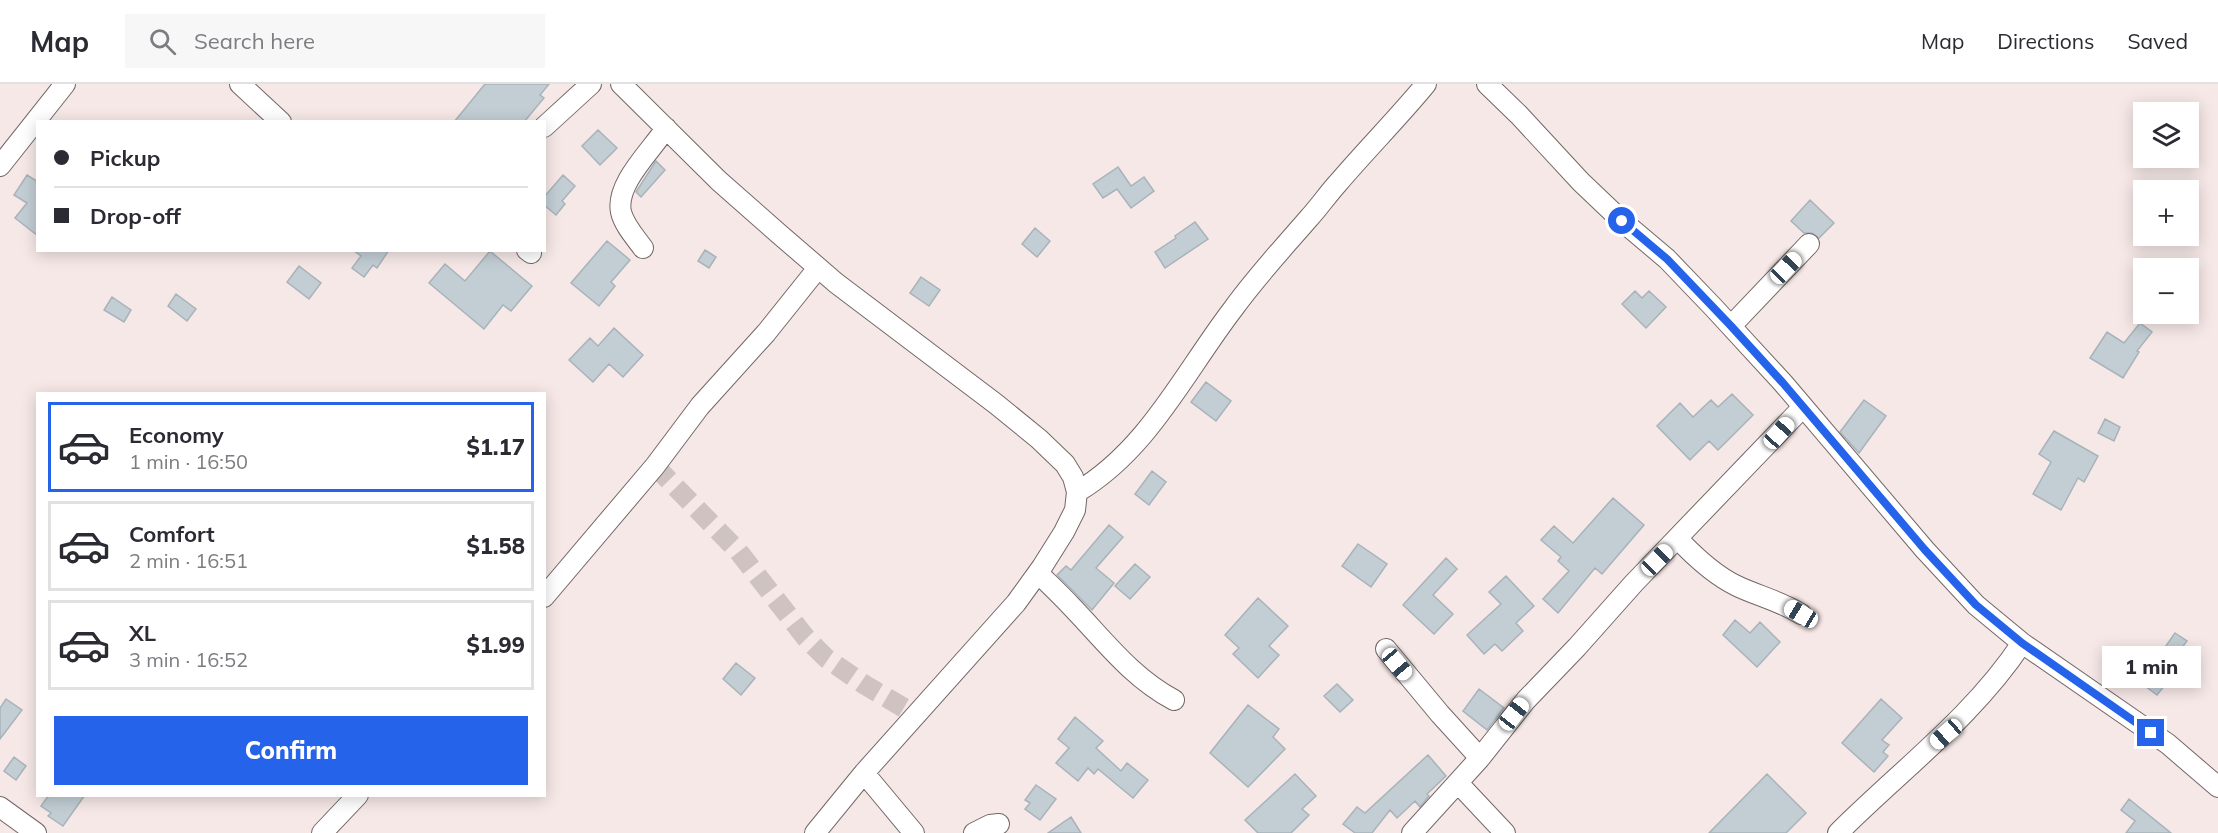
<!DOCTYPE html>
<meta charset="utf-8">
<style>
body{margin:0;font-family:Mulish,sans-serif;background:#f7f7f7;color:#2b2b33;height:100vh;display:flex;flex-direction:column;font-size:22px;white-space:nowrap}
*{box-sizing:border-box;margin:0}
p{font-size:20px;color:#7c7c81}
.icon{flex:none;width:33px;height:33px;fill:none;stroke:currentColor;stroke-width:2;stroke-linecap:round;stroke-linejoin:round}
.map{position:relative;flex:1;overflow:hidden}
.panel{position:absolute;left:36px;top:308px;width:510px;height:405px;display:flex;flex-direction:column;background:#fff;border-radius:0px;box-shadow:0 3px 15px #0003}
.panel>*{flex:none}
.banner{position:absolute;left:36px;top:36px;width:510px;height:132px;border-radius:0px;box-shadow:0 3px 15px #0003;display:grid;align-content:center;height:132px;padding:0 18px;background:#fff}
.fabs{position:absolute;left:2133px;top:18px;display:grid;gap:12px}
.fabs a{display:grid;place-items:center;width:66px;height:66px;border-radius:0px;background:#fff;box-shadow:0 3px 15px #0003;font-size:30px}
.end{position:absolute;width:27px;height:27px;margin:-14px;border:8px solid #2563eb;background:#fff;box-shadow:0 0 0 3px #fff}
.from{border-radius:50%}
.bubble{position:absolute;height:42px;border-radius:0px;background:#fff;box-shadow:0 3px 15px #0003;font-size:20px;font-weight:800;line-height:42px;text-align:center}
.car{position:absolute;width:18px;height:36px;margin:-18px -9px;border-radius:8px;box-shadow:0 0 4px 2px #0007;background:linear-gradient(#fff 24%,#345 0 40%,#fff 0 76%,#345 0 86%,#fff 0)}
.banner b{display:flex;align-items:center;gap:21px;height:57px;font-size:22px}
.banner b+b{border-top:2px solid #e1e1e2}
.banner i{width:15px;height:15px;background:#2b2b33}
ul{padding:10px 0 0;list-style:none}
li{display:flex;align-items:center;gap:18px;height:90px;margin:0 12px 9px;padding:0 6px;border:3px solid #e1e1e2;border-radius:0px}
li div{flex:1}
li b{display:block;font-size:22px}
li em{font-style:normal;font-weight:800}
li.on{border-color:#2563eb}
li>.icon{width:54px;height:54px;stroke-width:1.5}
.cta{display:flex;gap:12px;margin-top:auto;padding:12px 18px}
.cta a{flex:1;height:69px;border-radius:0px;background:#2563eb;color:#fff;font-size:24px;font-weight:800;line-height:69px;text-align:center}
header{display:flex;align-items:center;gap:36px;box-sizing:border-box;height:84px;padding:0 30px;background:#fff;border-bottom:2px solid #e1e1e2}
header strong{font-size:28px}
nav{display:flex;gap:33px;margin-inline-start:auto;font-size:21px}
.search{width:420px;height:54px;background:#f7f7f7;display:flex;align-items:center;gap:15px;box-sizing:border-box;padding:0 21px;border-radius:0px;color:#7c7c81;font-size:22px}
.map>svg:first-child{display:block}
.building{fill:#c2cdd4;stroke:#a8b3b9;stroke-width:1.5}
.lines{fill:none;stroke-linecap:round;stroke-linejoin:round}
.minor-tunnel{stroke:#cfc3c2;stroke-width:20;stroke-dasharray:20 10;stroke-linecap:butt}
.minor-casing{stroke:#736766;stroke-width:22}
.minor{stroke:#fff;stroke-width:20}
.route{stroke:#2563eb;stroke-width:8}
</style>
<header>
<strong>Map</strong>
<div class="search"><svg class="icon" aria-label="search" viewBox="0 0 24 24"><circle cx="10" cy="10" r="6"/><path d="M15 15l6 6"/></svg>Search here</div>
<nav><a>Map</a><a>Directions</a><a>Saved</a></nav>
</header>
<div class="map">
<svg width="2218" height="749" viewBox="0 0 2218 749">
<rect width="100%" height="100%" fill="#f6e8e7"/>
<!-- building -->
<path class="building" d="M 485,0 L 549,0 L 540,11 L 544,14 L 524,38 L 454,38 Z
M 598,46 L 617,64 L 600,81 L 582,62 Z
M 656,77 L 665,86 L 641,113 L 636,108 Z
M 1118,83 L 1131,102 L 1144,93 L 1154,107 L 1131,124 L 1117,105 L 1103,114 L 1093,100 Z
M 27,91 L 38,98 L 38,152 L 15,134 L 27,119 L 14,111 Z
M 563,91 L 575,102 L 562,117 L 565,120 L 556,131 L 544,121 L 544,113 Z
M 1810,116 L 1834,139 L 1819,154 L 1812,149 L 1804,149 L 1791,137 Z
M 1195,138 L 1208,155 L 1165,184 L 1155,168 L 1176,154 L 1175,152 Z
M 1035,144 L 1050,157 L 1037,173 L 1022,160 Z
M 607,157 L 630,176 L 611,198 L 615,202 L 599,222 L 571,199 Z
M 353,166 L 389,166 L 377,184 L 373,181 L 364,193 L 352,184 L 361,172 Z
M 705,166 L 716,173 L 709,184 L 698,177 Z
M 490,167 L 532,202 L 511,227 L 503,221 L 484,245 L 429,199 L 445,180 L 465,197 Z
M 299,182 L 321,199 L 309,215 L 287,198 Z
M 921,193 L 940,206 L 929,222 L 910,209 Z
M 1635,207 L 1642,214 L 1649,207 L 1666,223 L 1646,244 L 1622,220 Z
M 176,210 L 196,225 L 187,237 L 168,222 Z
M 112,213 L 131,226 L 124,238 L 104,226 Z
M 2140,239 L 2152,248 L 2137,267 L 2139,268 L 2123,294 L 2090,274 L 2107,248 L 2124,259 Z
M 614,244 L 643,271 L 623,293 L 609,280 L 593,298 L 569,276 L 590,254 L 598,262 Z
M 1206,298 L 1231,317 L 1216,337 L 1191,318 Z
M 1732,310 L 1753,331 L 1718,366 L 1709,357 L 1690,376 L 1657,342 L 1680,319 L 1693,333 L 1711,316 L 1718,323 Z
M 1864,316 L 1886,332 L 1859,369 L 1840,348 Z
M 2105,335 L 2120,343 L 2114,357 L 2098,349 Z
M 2054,347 L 2098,372 L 2084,398 L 2078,394 L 2061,426 L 2033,410 L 2051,378 L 2039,370 Z
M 1152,387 L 1166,398 L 1149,421 L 1135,410 Z
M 1613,414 L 1644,441 L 1602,490 L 1595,484 L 1558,529 L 1543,515 L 1569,487 L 1558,477 L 1561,473 L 1541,456 L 1554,442 L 1573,459 Z
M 1109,441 L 1123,453 L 1096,484 L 1114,499 L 1092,526 L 1057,491 L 1066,482 L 1071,486 Z
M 1358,460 L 1387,480 L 1371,503 L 1342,482 Z
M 1446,474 L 1457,485 L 1433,511 L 1453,530 L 1434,550 L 1403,521 Z
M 1135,480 L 1150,493 L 1130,515 L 1115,502 Z
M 1506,492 L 1534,522 L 1516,539 L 1523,547 L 1502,567 L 1495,560 L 1484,570 L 1467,551 L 1501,520 L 1489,508 Z
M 1258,514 L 1288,542 L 1269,562 L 1279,571 L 1258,594 L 1233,570 L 1239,564 L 1225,551 Z
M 1735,536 L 1750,549 L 1760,538 L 1780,558 L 1757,583 L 1723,551 Z
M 2175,549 L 2187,557 L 2167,584 L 2156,576 Z
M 736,579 L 755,594 L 741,611 L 723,595 Z
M 2150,588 L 2166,600 L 2157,611 L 2141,599 Z
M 1337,600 L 1353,616 L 1340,628 L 1324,612 Z
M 1479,605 L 1504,624 L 1487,646 L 1463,627 Z
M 6,615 L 22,626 L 0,655 L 0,624 Z
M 1881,615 L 1902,634 L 1882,656 L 1889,661 L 1883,668 L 1888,672 L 1874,688 L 1842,659 Z
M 1248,621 L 1279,645 L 1273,653 L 1285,665 L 1248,703 L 1210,669 Z
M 1075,633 L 1103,657 L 1096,664 L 1121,687 L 1127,679 L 1148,696 L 1133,714 L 1098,685 L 1094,690 L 1088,684 L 1078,697 L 1056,679 L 1069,664 L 1058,655 Z
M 1428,671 L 1446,692 L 1427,710 L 1429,712 L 1420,723 L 1415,717 L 1397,734 L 1390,726 L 1372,749 L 1355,749 L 1343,740 L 1357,723 L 1365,729 Z
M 14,673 L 26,682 L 16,696 L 4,687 Z
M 1295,690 L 1316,712 L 1302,725 L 1309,731 L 1291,749 L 1258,749 L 1245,736 Z
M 1767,690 L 1806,729 L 1786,749 L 1709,749 Z
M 1036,701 L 1056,715 L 1040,736 L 1025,725 L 1030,719 L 1025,716 Z
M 49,711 L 85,711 L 63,742 L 48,732 L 51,729 L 41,722 Z
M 2129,715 L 2171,749 L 2126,749 L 2135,737 L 2121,726 Z
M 1071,733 L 1081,749 L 1048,749 Z"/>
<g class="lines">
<!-- minor-tunnel -->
<path class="minor-tunnel" d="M 655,382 L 738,467 L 806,554 L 826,574 L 865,601 L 916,631"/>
<!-- minor casing -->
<g class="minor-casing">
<path id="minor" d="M 240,0 L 281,38
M 621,0 L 719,97 L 778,149 L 836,199 L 996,320 L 1039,355 L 1065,380 L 1073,393 L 1077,408 L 1075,426 L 1064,448 L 1042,483 L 1016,519 L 864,689 L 815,749
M 1487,0 L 1519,31 L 1581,98 L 1622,137 L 1667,175 L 1714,224 L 1783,299 L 1925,466 L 1976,521 L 2022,559 L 2168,660 L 2218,703
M 544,43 L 591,0
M 0,82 L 65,0
M 643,164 C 635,153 624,141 621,128 C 615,100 652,66 666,44
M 527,166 L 531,169
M 1731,242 L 1809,160
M 1077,408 C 1148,366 1184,289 1233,225 C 1256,193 1283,164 1309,134 C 1319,123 1328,110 1338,99 C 1367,65 1398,34 1426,0
M 1678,455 C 1695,473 1714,491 1737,502 C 1758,512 1780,517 1801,530
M 1038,489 C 1049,500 1060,510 1071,522 C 1104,556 1131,593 1174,616
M 544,513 L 655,382 L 700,322 L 766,249 L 818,184
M 1386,565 L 1440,630 L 1480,674
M 864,689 L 914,749
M 1458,699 L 1505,749
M 0,723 L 36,749
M 322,749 L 358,711
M 974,749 L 990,741 L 999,740
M 1412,749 L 1480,674 L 1526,616 L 1577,563 L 1634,499 L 1803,323
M 1838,749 C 1901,686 1973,633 2022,559"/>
</g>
<!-- minor -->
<use href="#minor" class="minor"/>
</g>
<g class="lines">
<!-- route -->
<path class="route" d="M 1622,137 L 1667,175 L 1731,242 L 1783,299 L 1925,466 L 1976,521 L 2022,559 L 2151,649"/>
</g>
</svg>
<div class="fabs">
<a><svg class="icon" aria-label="layers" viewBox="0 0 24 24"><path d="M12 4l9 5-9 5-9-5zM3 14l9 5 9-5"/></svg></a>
<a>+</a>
<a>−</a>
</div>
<i class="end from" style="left:1622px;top:137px"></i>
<i class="end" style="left:2151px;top:649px"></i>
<div class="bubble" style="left:2102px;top:562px;width:99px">1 min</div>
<i class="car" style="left:1786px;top:184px;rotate:44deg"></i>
<i class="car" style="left:1779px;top:349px;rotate:42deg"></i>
<i class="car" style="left:1657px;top:476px;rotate:45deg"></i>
<i class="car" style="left:1801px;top:530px;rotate:301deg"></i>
<i class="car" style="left:1397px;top:580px;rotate:140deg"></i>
<i class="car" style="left:1514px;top:630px;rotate:38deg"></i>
<i class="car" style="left:1946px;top:650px;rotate:229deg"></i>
<div class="banner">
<b><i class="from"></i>Pickup</b>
<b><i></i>Drop-off</b>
</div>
<section class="panel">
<ul>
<li class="on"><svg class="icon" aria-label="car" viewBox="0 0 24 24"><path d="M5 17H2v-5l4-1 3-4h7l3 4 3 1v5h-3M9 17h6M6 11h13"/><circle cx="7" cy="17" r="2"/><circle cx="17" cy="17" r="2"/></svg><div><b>Economy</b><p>1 min · 16:50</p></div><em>$1.17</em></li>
<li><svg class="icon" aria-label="car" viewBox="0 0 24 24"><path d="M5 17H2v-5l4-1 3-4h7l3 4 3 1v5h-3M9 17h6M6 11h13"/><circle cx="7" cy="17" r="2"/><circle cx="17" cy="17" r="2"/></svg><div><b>Comfort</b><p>2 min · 16:51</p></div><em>$1.58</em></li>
<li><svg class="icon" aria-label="car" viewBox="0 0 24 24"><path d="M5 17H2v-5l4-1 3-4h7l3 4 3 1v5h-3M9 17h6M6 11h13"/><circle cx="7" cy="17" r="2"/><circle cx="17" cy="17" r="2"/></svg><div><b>XL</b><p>3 min · 16:52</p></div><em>$1.99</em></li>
</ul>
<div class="cta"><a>Confirm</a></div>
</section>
</div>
